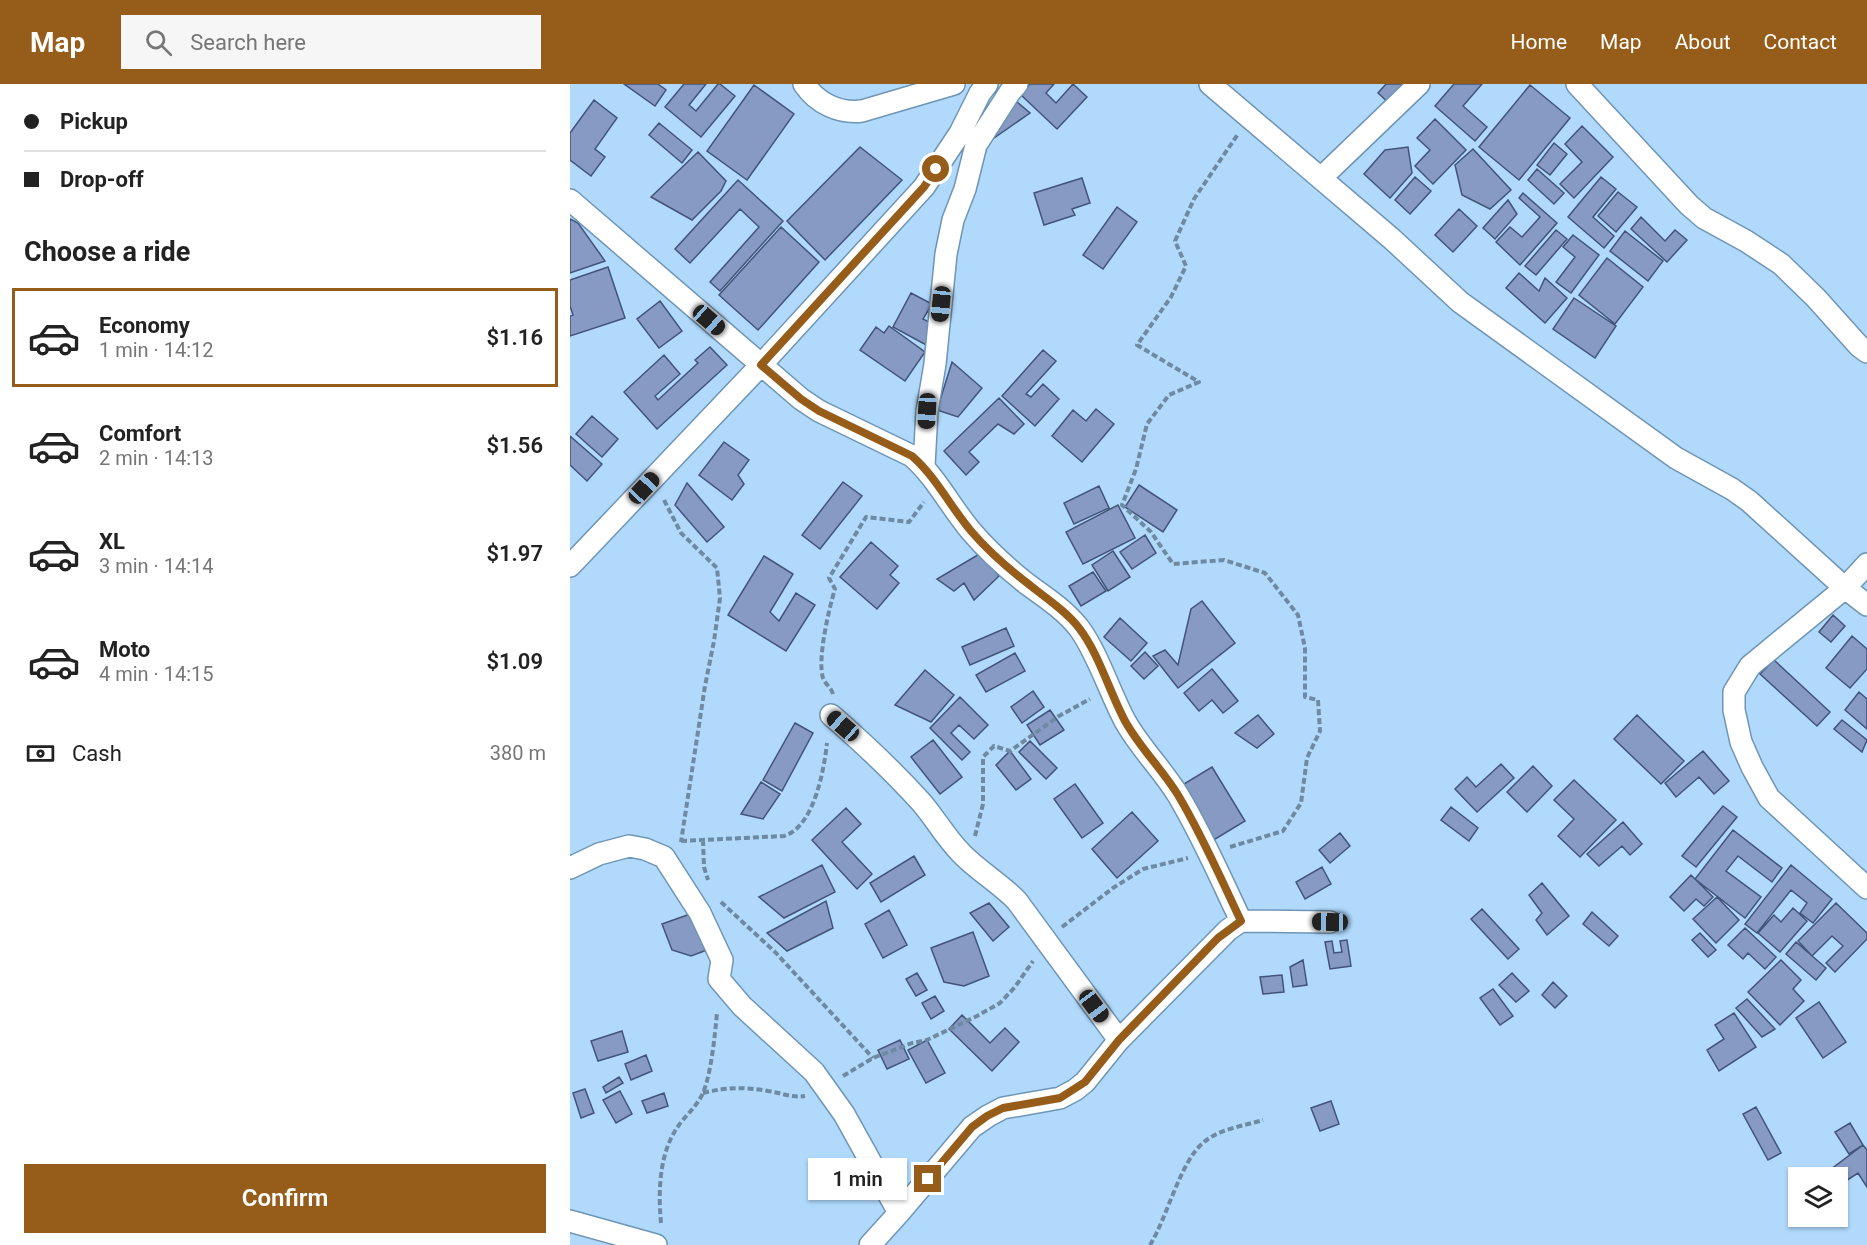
<!DOCTYPE html>
<meta charset="utf-8">
<style>
body{margin:0;font-family:Roboto,sans-serif;background:#f6f6f6;color:#222;height:100vh;display:flex;flex-direction:column;font-size:22px;white-space:nowrap}
*{box-sizing:border-box;margin:0}
p{font-size:20px;color:#767676}
.icon{flex:none;width:33px;height:33px;fill:none;stroke:currentColor;stroke-width:2;stroke-linecap:round;stroke-linejoin:round}
.map{position:relative;flex:1;overflow:hidden}
.sheet{display:flex;flex-direction:column;background:#fff;width:570px}
.sheet>*{flex:none}
.banner{display:grid;align-content:center;height:132px;padding:0 24px;background:#fff}
.tools{position:absolute;left:1218px;top:1083px;display:grid;gap:12px}
.tools a{display:grid;place-items:center;width:60px;height:60px;border-radius:0px;background:#fff;box-shadow:0 2px 4px #0004;font-size:30px}
.end{position:absolute;width:27px;height:27px;margin:-14px;border:8px solid #965d1a;background:#fff;box-shadow:0 0 0 3px #fff}
.from{border-radius:50%}
.bubble{position:absolute;height:42px;border-radius:0px;background:#fff;box-shadow:0 2px 4px #0004;font-size:20px;font-weight:600;line-height:42px;text-align:center}
.car{position:absolute;width:18px;height:36px;margin:-18px -9px;border-radius:8px;box-shadow:0 0 4px 2px #0007;background:linear-gradient(#222 24%,#8ab4d8 0 40%,#222 0 76%,#8ab4d8 0 86%,#222 0)}
.banner b{display:flex;align-items:center;gap:21px;height:57px;font-size:22px}
.banner b+b{border-top:2px solid #e0e0e0}
.banner i{width:15px;height:15px;background:#222}
ul{padding:0;list-style:none}
li{display:flex;align-items:center;gap:18px;height:99px;margin:0 12px 9px;padding:0 12px;border:3px solid transparent;border-radius:0px}
li div{flex:1}
li b{display:block;font-size:22px}
li em{font-style:normal;font-weight:600}
li.current{border-color:#965d1a}
li>.icon{width:54px;height:54px;stroke-width:1.5}
h2{padding:0 24px;font-size:27px;line-height:72px}
.pay{display:flex;align-items:center;gap:15px;height:66px;padding:0 24px;font-size:22px}
.pay p{margin-inline-start:auto}
.cta{display:flex;gap:12px;margin-top:auto;padding:12px 24px}
.cta a{flex:1;height:69px;border-radius:0px;background:#965d1a;color:#fff;font-size:24px;font-weight:600;line-height:69px;text-align:center}
header{display:flex;align-items:center;gap:36px;box-sizing:border-box;height:84px;padding:0 30px;background:#965d1a;color:#fff}
header strong{font-size:28px}
nav{display:flex;gap:33px;margin-inline-start:auto;font-size:21px}
.search{width:420px;height:54px;background:#f6f6f6;display:flex;align-items:center;gap:15px;box-sizing:border-box;padding:0 21px;border-radius:0px;color:#767676;font-size:22px}
main{display:flex;flex:1;min-height:0}
.map>svg:first-child{display:block}
.building{fill:#869ac3;stroke:#435479;stroke-width:1.5}
.lines{fill:none;stroke-linecap:round;stroke-linejoin:round}
.street-casing{stroke:#6e95b5;stroke-width:24}
.path{stroke:#6e8aa3;stroke-width:4;stroke-dasharray:6 3;stroke-linecap:butt}
.street{stroke:#fff;stroke-width:21}
.route{stroke:#965d1a;stroke-width:8}
</style>
<header>
<strong>Map</strong>
<div class="search"><svg class="icon" aria-label="search" viewBox="0 0 24 24"><circle cx="10" cy="10" r="6"/><path d="M15 15l6 6"/></svg>Search here</div>
<nav><a>Home</a><a>Map</a><a>About</a><a>Contact</a></nav>
</header>
<main>
<section class="sheet">
<div class="banner">
<b><i class="from"></i>Pickup</b>
<b><i></i>Drop-off</b>
</div>
<h2>Choose a ride</h2>
<ul>
<li class="current"><svg class="icon" aria-label="car" viewBox="0 0 24 24"><path d="M5 17H2v-5l4-1 3-4h7l3 4 3 1v5h-3M9 17h6M6 11h13"/><circle cx="7" cy="17" r="2"/><circle cx="17" cy="17" r="2"/></svg><div><b>Economy</b><p>1 min · 14:12</p></div><em>$1.16</em></li>
<li><svg class="icon" aria-label="car" viewBox="0 0 24 24"><path d="M5 17H2v-5l4-1 3-4h7l3 4 3 1v5h-3M9 17h6M6 11h13"/><circle cx="7" cy="17" r="2"/><circle cx="17" cy="17" r="2"/></svg><div><b>Comfort</b><p>2 min · 14:13</p></div><em>$1.56</em></li>
<li><svg class="icon" aria-label="car" viewBox="0 0 24 24"><path d="M5 17H2v-5l4-1 3-4h7l3 4 3 1v5h-3M9 17h6M6 11h13"/><circle cx="7" cy="17" r="2"/><circle cx="17" cy="17" r="2"/></svg><div><b>XL</b><p>3 min · 14:14</p></div><em>$1.97</em></li>
<li><svg class="icon" aria-label="car" viewBox="0 0 24 24"><path d="M5 17H2v-5l4-1 3-4h7l3 4 3 1v5h-3M9 17h6M6 11h13"/><circle cx="7" cy="17" r="2"/><circle cx="17" cy="17" r="2"/></svg><div><b>Moto</b><p>4 min · 14:15</p></div><em>$1.09</em></li>
</ul>
<div class="pay"><svg class="icon" aria-label="cash" viewBox="0 0 24 24"><path d="M3 7h18v10H3z"/><circle cx="12" cy="12" r="2"/></svg>Cash<p>380 m</p></div>
<div class="cta"><a>Confirm</a></div>
</section>
<div class="map">
<svg width="1297" height="1161" viewBox="0 0 1297 1161">
<rect width="100%" height="100%" fill="#b0d9fc"/>
<!-- building -->
<path class="building" d="M 54,0 L 88,0 L 96,6 L 85,22 Z
M 114,0 L 136,0 L 119,21 L 126,27 L 148,0 L 150,0 L 165,12 L 131,53 L 95,23 Z
M 460,0 L 484,0 L 476,9 L 486,19 L 503,0 L 517,13 L 487,45 L 450,10 Z
M 816,0 L 840,0 L 821,21 L 808,9 Z
M 884,0 L 912,0 L 893,22 L 917,43 L 905,57 L 865,22 Z
M 184,1 L 224,30 L 177,96 L 137,67 Z
M 960,1 L 1000,34 L 949,96 L 909,63 Z
M 24,16 L 47,34 L 25,65 L 35,73 L 21,92 L 0,76 L 0,49 Z
M 446,17 L 460,29 L 424,54 L 419,47 Z
M 865,35 L 896,66 L 863,100 L 845,82 L 860,66 L 847,54 Z
M 89,39 L 122,66 L 112,79 L 79,51 Z
M 1012,42 L 1043,73 L 1004,114 L 990,100 L 1012,78 L 995,60 Z
M 984,59 L 997,70 L 980,91 L 967,81 Z
M 290,63 L 332,96 L 255,176 L 217,137 Z
M 838,63 L 842,89 L 820,114 L 794,90 L 815,66 Z
M 903,65 L 941,106 L 920,125 L 892,111 L 885,81 Z
M 128,68 L 156,97 L 151,107 L 122,136 L 81,113 Z
M 967,85 L 994,109 L 984,120 L 958,96 Z
M 845,93 L 861,107 L 840,130 L 825,116 Z
M 1031,93 L 1046,105 L 1023,133 L 1044,152 L 1034,164 L 998,133 Z
M 512,94 L 520,119 L 502,125 L 505,131 L 474,141 L 464,109 Z
M 168,96 L 213,137 L 150,207 L 140,198 L 189,143 L 170,125 L 120,179 L 105,165 Z
M 1048,108 L 1067,123 L 1046,148 L 1028,132 Z
M 953,109 L 987,139 L 950,181 L 926,158 L 940,143 L 952,153 L 970,133 L 949,114 Z
M 938,116 L 947,130 L 925,155 L 913,144 Z
M 547,123 L 567,138 L 533,185 L 513,171 Z
M 889,125 L 907,142 L 883,168 L 865,151 Z
M 1071,133 L 1095,157 L 1105,146 L 1117,156 L 1097,178 L 1061,145 Z
M 0,135 L 8,139 L 35,177 L 0,189 Z
M 211,143 L 249,178 L 188,246 L 149,211 Z
M 986,146 L 997,155 L 966,191 L 955,182 Z
M 1055,147 L 1093,177 L 1078,197 L 1040,167 Z
M 1003,151 L 1029,171 L 1001,209 L 986,198 L 1005,173 L 993,163 Z
M 1037,174 L 1073,203 L 1045,240 L 1009,211 Z
M 38,183 L 55,234 L 0,252 L 0,232 L 3,231 L 0,222 L 0,196 Z
M 949,189 L 969,207 L 975,194 L 997,214 L 975,239 L 936,204 Z
M 341,209 L 362,220 L 353,235 L 364,241 L 360,263 L 323,243 Z
M 1004,214 L 1046,242 L 1025,274 L 983,245 Z
M 90,217 L 112,247 L 89,264 L 67,235 Z
M 319,242 L 355,268 L 335,297 L 290,266 L 306,243 L 314,249 Z
M 140,263 L 157,281 L 87,345 L 54,308 L 94,271 L 110,290 L 85,312 L 88,316 L 128,279 L 125,276 Z
M 473,266 L 486,277 L 456,310 L 461,313 L 473,300 L 489,315 L 465,342 L 432,312 Z
M 382,278 L 412,304 L 388,333 L 367,326 Z
M 429,314 L 454,340 L 444,350 L 428,340 L 399,368 L 409,378 L 396,391 L 374,367 Z
M 526,325 L 544,340 L 512,378 L 482,352 L 503,326 L 516,337 Z
M 22,332 L 48,355 L 32,373 L 6,350 Z
M 0,352 L 32,380 L 17,397 L 0,381 Z
M 154,358 L 179,376 L 168,391 L 174,400 L 162,416 L 129,391 Z
M 273,398 L 292,412 L 250,465 L 232,451 Z
M 117,399 L 154,443 L 137,458 L 105,421 Z
M 569,401 L 607,426 L 593,448 L 555,423 Z
M 529,402 L 539,424 L 504,440 L 494,419 Z
M 548,421 L 565,454 L 513,480 L 496,448 Z
M 575,451 L 586,469 L 562,485 L 550,468 Z
M 301,458 L 328,482 L 320,491 L 329,499 L 307,525 L 270,493 Z
M 543,467 L 560,493 L 538,507 L 522,481 Z
M 411,469 L 429,492 L 404,516 L 394,499 L 384,507 L 367,495 Z
M 194,472 L 223,490 L 200,528 L 209,537 L 226,509 L 245,521 L 216,567 L 158,531 Z
M 523,488 L 536,507 L 511,522 L 499,502 Z
M 632,517 L 665,559 L 608,604 L 583,572 L 595,566 L 608,581 L 621,525 Z
M 1263,531 L 1275,542 L 1261,558 L 1249,548 Z
M 550,534 L 577,559 L 561,577 L 534,553 Z
M 436,544 L 444,562 L 400,581 L 392,563 Z
M 1282,552 L 1297,565 L 1297,585 L 1280,604 L 1256,584 Z
M 575,568 L 588,582 L 574,595 L 561,582 Z
M 445,569 L 455,587 L 416,608 L 406,591 Z
M 1204,576 L 1260,628 L 1247,642 L 1190,590 Z
M 642,585 L 668,617 L 653,629 L 642,616 L 629,627 L 614,609 Z
M 355,586 L 384,611 L 361,638 L 325,621 Z
M 463,607 L 474,623 L 452,639 L 441,623 Z
M 1289,608 L 1297,615 L 1297,645 L 1275,626 Z
M 390,613 L 418,641 L 404,655 L 389,641 L 381,649 L 400,668 L 392,676 L 360,644 Z
M 480,626 L 494,646 L 470,661 L 457,641 Z
M 688,631 L 704,650 L 687,664 L 665,649 Z
M 1067,631 L 1114,677 L 1091,700 L 1044,655 Z
M 1272,636 L 1297,656 L 1292,668 L 1264,645 Z
M 225,639 L 243,649 L 212,707 L 193,696 Z
M 363,656 L 392,693 L 370,710 L 341,673 Z
M 460,657 L 487,684 L 476,695 L 449,668 Z
M 440,667 L 461,695 L 446,706 L 426,681 Z
M 1133,667 L 1159,697 L 1144,710 L 1129,693 L 1106,713 L 1095,699 Z
M 931,680 L 944,694 L 907,728 L 885,705 L 897,693 L 906,703 Z
M 963,682 L 982,702 L 957,728 L 937,708 Z
M 642,683 L 675,737 L 642,757 L 609,703 Z
M 1004,696 L 1046,736 L 1010,773 L 988,752 L 1004,735 L 984,716 Z
M 191,698 L 210,710 L 193,735 L 171,730 Z
M 505,700 L 533,739 L 512,754 L 484,715 Z
M 1153,722 L 1167,733 L 1126,783 L 1112,772 Z
M 881,723 L 908,744 L 899,757 L 871,736 Z
M 276,724 L 291,740 L 272,758 L 302,790 L 287,805 L 242,756 Z
M 562,728 L 588,757 L 547,794 L 522,765 Z
M 1053,738 L 1072,760 L 1060,771 L 1052,762 L 1029,782 L 1017,770 Z
M 1163,746 L 1212,784 L 1202,798 L 1168,772 L 1156,787 L 1191,813 L 1175,834 L 1125,795 Z
M 770,749 L 780,762 L 760,779 L 749,766 Z
M 344,772 L 355,791 L 311,818 L 300,799 Z
M 252,781 L 265,808 L 214,834 L 189,813 Z
M 1221,781 L 1262,815 L 1243,839 L 1230,829 L 1237,819 L 1221,806 L 1187,849 L 1175,840 Z
M 752,783 L 761,800 L 735,815 L 726,798 Z
M 1121,791 L 1143,813 L 1134,822 L 1126,815 L 1114,827 L 1100,813 Z
M 972,799 L 999,832 L 977,851 L 966,836 L 972,829 L 959,811 Z
M 1147,813 L 1169,836 L 1146,859 L 1123,835 Z
M 256,817 L 263,844 L 217,867 L 197,849 Z
M 419,819 L 439,843 L 423,857 L 400,829 Z
M 1266,819 L 1297,849 L 1297,855 L 1265,888 L 1256,879 L 1273,862 L 1262,852 L 1242,872 L 1228,857 Z
M 1223,824 L 1237,837 L 1210,868 L 1188,849 L 1204,831 L 1211,838 Z
M 912,825 L 949,865 L 938,875 L 901,835 Z
M 319,826 L 337,861 L 313,874 L 295,840 Z
M 1022,828 L 1048,852 L 1039,862 L 1013,840 Z
M 123,829 L 137,866 L 121,872 L 102,866 L 92,840 Z
M 1175,844 L 1206,873 L 1195,885 L 1178,869 L 1173,875 L 1158,861 Z
M 403,848 L 419,892 L 394,902 L 374,898 L 361,864 Z
M 1130,849 L 1146,866 L 1138,873 L 1122,856 Z
M 777,856 L 781,882 L 760,885 L 755,858 L 762,857 L 764,869 L 772,868 L 770,857 Z
M 1226,858 L 1256,884 L 1246,896 L 1216,870 Z
M 733,876 L 737,901 L 723,903 L 720,883 Z
M 1211,876 L 1231,896 L 1223,905 L 1234,917 L 1210,941 L 1178,908 Z
M 347,889 L 357,906 L 346,912 L 336,895 Z
M 942,889 L 959,907 L 946,918 L 929,901 Z
M 712,891 L 714,908 L 693,910 L 690,893 Z
M 983,898 L 997,912 L 985,924 L 972,911 Z
M 923,905 L 943,932 L 930,941 L 910,914 Z
M 365,912 L 374,927 L 361,935 L 352,919 Z
M 1177,915 L 1205,945 L 1192,953 L 1166,924 Z
M 1249,918 L 1276,958 L 1253,974 L 1226,934 Z
M 1164,929 L 1186,963 L 1149,987 L 1137,966 L 1154,955 L 1145,941 Z
M 392,931 L 420,959 L 435,944 L 449,958 L 422,987 L 379,945 Z
M 52,947 L 58,968 L 28,977 L 21,957 Z
M 330,956 L 339,975 L 317,985 L 308,966 Z
M 357,956 L 375,989 L 356,999 L 338,966 Z
M 76,971 L 82,987 L 61,996 L 55,980 Z
M 49,993 L 53,999 L 36,1009 L 33,1003 Z
M 15,1005 L 24,1029 L 11,1034 L 3,1009 Z
M 50,1007 L 62,1030 L 46,1039 L 33,1016 Z
M 94,1009 L 98,1022 L 77,1029 L 72,1017 Z
M 761,1017 L 769,1040 L 750,1047 L 741,1024 Z
M 1186,1023 L 1211,1069 L 1198,1076 L 1173,1030 Z
M 1280,1039 L 1293,1061 L 1279,1070 L 1265,1048 Z
M 1293,1061 L 1297,1066 L 1297,1103 L 1288,1089 L 1268,1102 L 1268,1094 L 1259,1094 L 1256,1089 Z"/>
<g class="lines">
<!-- street casing -->
<g class="street-casing">
<path id="street" d="M 234,0 C 247,19 269,30 292,27 L 384,0
M 640,0 L 822,155 L 890,218 L 1106,374 L 1162,405 L 1179,417 L 1275,504 L 1297,521
M 1007,0 L 1119,121 L 1134,134 L 1176,157 L 1211,180 L 1246,214 L 1289,262 L 1297,268
M 751,94 L 849,0
M 0,116 L 231,315 L 249,327 L 342,372 C 366,393 380,422 401,447 C 417,466 437,484 457,500 C 475,513 495,526 509,544 C 527,568 540,609 555,637 C 570,664 592,685 608,711 C 632,751 651,795 671,837
M 354,382 L 357,327 L 365,280 L 376,170 L 383,136 L 395,105 L 406,61 L 440,8 L 447,0
M 1297,480 L 1275,504 L 1180,582 L 1164,608 L 1164,626 L 1171,658 L 1182,683 L 1199,714 L 1297,804
M 0,482 L 191,281 L 354,103 L 390,49 L 410,9 L 417,0
M 261,631 C 292,658 323,687 351,718 C 365,734 376,754 391,769 C 408,787 430,799 447,817 L 549,956
M 0,784 L 29,770 L 59,762 L 75,765 L 94,773 L 130,829 L 152,876 L 149,895 L 172,922 L 244,988 L 274,1030 L 329,1129
M 0,1137 L 86,1161
M 300,1161 L 329,1129 L 402,1043 L 418,1032 L 433,1024 L 490,1014 L 505,1006 L 515,998 L 549,956 L 658,846 L 671,837 L 760,838"/>
</g>
<!-- path -->
<path class="path" d="M 94,416 L 111,449 L 147,484 L 150,514 L 144,557 L 135,602 L 111,758
M 263,610 C 261,603 255,600 253,594 C 247,576 259,524 265,505 L 259,494 L 296,433 L 339,438 L 354,418
M 405,752 L 413,720 L 413,673 L 424,662 L 440,667 L 489,632 L 520,615
M 133,756 L 134,783 L 138,796
M 111,757 L 214,752 C 244,743 254,686 257,659
M 660,763 L 713,747 L 731,719 L 737,674 L 750,647 L 748,616 L 735,613 L 735,564 L 728,531 L 695,489 L 654,476 L 603,480 L 581,448 L 552,421 L 566,385 L 577,340 L 599,311 L 629,298 L 567,261 L 601,213 L 616,182 L 605,157 L 624,115 L 668,50
M 151,818 L 205,868 L 303,974
M 492,843 L 543,804 L 573,785 L 618,774
M 273,992 L 303,974 L 342,959 L 357,956 L 407,932 L 430,919 L 445,903 L 463,877
M 133,1009 C 156,1003 175,1003 198,1007 C 212,1009 221,1014 235,1012
M 91,1139 C 88,1107 89,1068 109,1041 C 117,1030 126,1023 132,1011 C 141,993 145,950 147,929
M 580,1161 C 597,1134 610,1078 633,1059 C 648,1045 674,1042 693,1036"/>
<!-- street -->
<use href="#street" class="street"/>
</g>
<g class="lines">
<!-- route -->
<path class="route" d="M 358,1095 L 402,1043 L 417,1032 L 433,1024 L 490,1014 L 515,998 L 549,956 L 648,854 L 671,837 C 651,795 632,751 608,711 C 592,685 570,664 555,637 C 540,609 528,568 509,544 C 496,527 477,515 461,502 C 440,486 418,467 401,447 C 380,422 366,393 342,372 L 249,327 L 231,315 L 191,281 L 354,103 L 366,85"/>
</g>
</svg>
<div class="tools">
<a><svg class="icon" aria-label="layers" viewBox="0 0 24 24"><path d="M12 4l9 5-9 5-9-5zM3 14l9 5 9-5"/></svg></a>
</div>
<i class="end from" style="left:366px;top:85px"></i>
<i class="end" style="left:358px;top:1095px"></i>
<div class="bubble" style="left:238px;top:1074px;width:99px">1 min</div>
<i class="car" style="left:371px;top:220px;rotate:186deg"></i>
<i class="car" style="left:139px;top:236px;rotate:131deg"></i>
<i class="car" style="left:357px;top:327px;rotate:183deg"></i>
<i class="car" style="left:74px;top:404px;rotate:43deg"></i>
<i class="car" style="left:273px;top:642px;rotate:311deg"></i>
<i class="car" style="left:760px;top:838px;rotate:271deg"></i>
<i class="car" style="left:524px;top:922px;rotate:143deg"></i>
</div>
</main>
